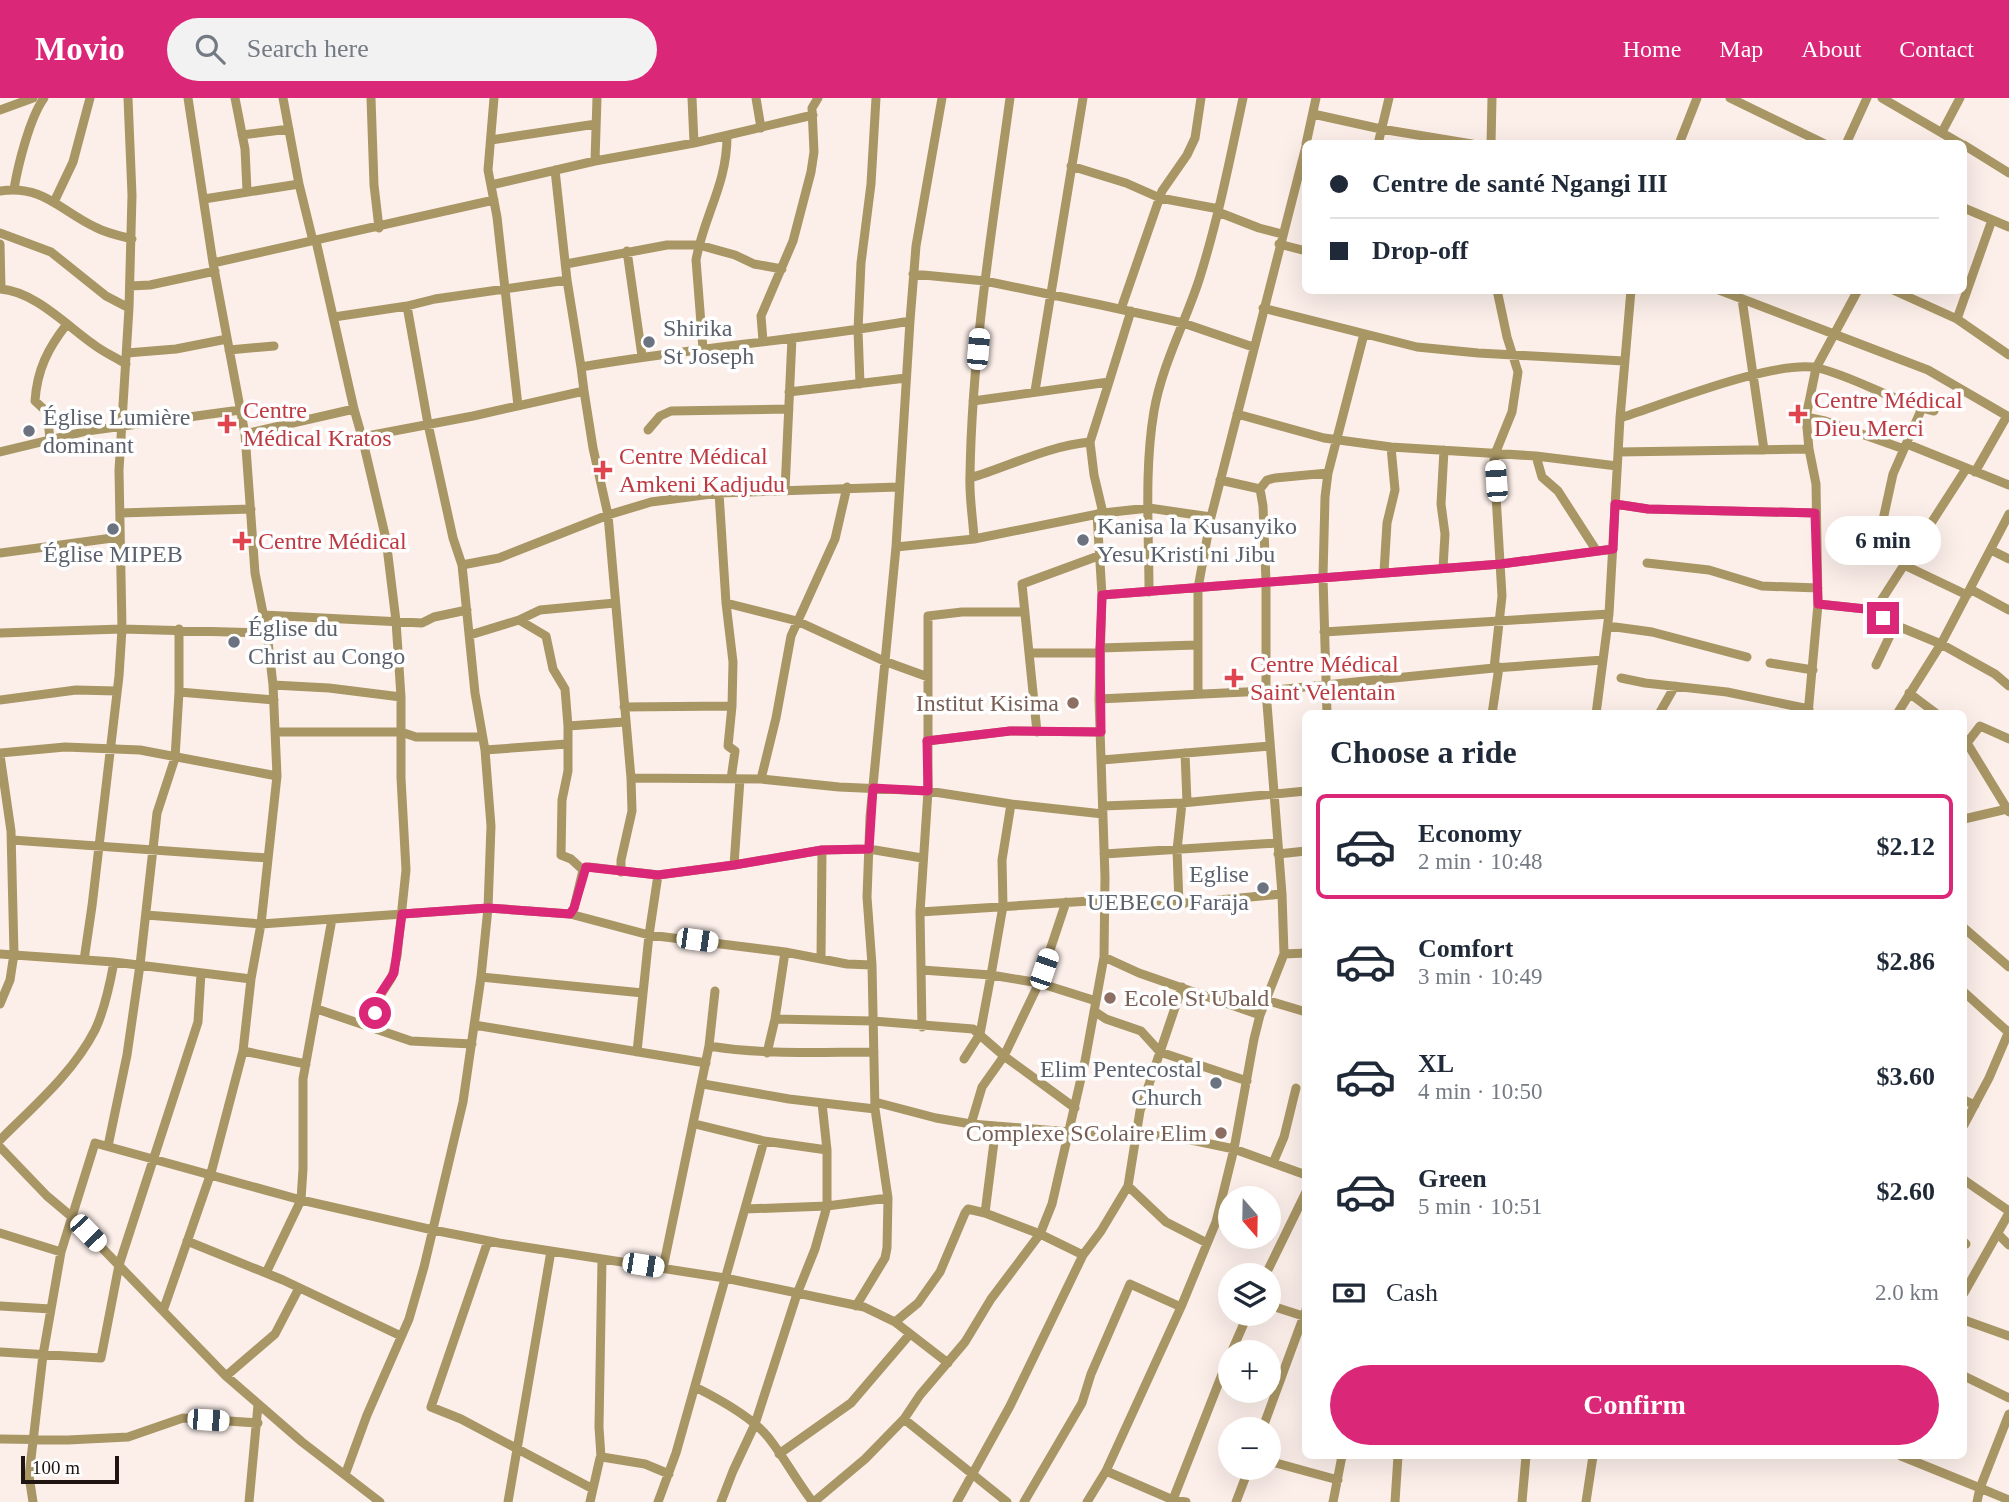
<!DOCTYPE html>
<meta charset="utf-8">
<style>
body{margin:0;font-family:"Times New Roman",serif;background:#f2f2f3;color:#1f2937;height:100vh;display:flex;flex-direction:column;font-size:26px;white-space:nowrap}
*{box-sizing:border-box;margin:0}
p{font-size:23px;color:#747a83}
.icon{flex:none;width:38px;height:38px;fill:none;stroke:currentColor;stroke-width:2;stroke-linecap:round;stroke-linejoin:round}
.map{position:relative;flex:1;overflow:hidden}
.details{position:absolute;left:1302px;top:612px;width:665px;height:749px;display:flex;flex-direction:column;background:#fff;border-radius:10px;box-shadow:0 7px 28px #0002}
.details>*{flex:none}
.hud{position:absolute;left:1302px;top:42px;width:665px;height:154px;border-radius:10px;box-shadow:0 7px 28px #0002;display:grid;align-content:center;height:154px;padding:0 28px;background:#fff}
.needle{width:46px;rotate:160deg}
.fabs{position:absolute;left:1218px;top:1088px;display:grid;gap:14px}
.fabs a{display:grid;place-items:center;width:63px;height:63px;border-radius:50%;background:#fff;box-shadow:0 7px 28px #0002;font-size:35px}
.scale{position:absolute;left:21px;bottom:18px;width:98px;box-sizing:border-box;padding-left:7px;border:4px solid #1f140f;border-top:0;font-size:19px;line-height:24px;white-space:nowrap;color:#1f140f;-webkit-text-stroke:5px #fff;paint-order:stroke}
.end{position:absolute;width:32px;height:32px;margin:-16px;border:9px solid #db2777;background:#fff;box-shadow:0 0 0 4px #fff}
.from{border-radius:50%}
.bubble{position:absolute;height:49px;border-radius:24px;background:#fff;box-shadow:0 7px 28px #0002;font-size:23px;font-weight:700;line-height:49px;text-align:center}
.car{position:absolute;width:21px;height:42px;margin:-21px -10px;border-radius:9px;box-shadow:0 0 5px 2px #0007;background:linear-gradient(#fff 24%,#345 0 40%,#fff 0 76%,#345 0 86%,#fff 0)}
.hud b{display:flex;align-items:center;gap:24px;height:66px;font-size:26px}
.hud b+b{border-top:2px solid #e0e1e3}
.hud i{width:18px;height:18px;background:#1f2937}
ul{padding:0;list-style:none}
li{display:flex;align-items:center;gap:21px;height:105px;margin:0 14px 10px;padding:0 14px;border:4px solid transparent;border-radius:10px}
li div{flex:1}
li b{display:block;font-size:26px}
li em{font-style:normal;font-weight:700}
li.on{border-color:#db2777}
li>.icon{width:63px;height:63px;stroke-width:1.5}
h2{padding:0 28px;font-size:32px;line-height:84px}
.pay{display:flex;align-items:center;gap:18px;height:77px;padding:0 28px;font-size:26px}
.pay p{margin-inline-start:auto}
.cta{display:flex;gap:14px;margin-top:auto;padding:14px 28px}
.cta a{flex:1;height:80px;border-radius:42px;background:#db2777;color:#fff;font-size:28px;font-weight:700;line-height:80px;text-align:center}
header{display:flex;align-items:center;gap:42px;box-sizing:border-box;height:98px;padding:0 35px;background:#db2777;color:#fff}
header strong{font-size:33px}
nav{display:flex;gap:38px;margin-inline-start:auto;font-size:24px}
.search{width:490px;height:63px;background:#f2f2f3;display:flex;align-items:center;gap:18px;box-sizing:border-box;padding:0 24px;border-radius:38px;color:#747a83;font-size:26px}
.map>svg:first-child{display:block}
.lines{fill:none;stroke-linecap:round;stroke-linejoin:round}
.minor{stroke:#a99665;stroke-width:9}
.route{stroke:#db2777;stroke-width:9}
.worship-dot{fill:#6b7280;stroke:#fff;stroke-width:2.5}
.health-dot{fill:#e0444e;stroke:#fff;stroke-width:2.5}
.education-dot{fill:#8d6e63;stroke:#fff;stroke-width:2.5}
.labels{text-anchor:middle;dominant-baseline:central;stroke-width:7;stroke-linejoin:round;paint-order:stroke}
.worship-label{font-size:24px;fill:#5b616d;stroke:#fff;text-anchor:start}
.health-label{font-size:24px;fill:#be3a42;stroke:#fff;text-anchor:start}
.education-label{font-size:24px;fill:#785e54;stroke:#fff;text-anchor:end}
</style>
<header>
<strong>Movio</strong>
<div class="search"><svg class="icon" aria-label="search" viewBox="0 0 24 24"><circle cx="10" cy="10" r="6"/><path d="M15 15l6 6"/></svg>Search here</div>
<nav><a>Home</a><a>Map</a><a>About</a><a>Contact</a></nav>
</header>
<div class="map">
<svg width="2009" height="1404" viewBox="0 0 2009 1404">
<rect width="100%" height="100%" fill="#fcefea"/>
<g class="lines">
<!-- minor -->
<path class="minor" d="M 188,0 L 213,165 L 245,336 L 354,311 L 362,339 L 473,318 L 584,293 L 581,269 C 690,250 801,242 910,223 L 916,148 L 942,0
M 235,0 L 245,51 L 247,93
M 283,0 L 299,86 L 313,143
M 371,0 L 374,87 L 379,130
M 494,0 L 488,72 L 497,119 L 518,308
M 692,0 L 694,45
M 756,0 L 761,30
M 1730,0 L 1825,46
M 1882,0 L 1961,46
M 0,12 L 33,0
M 1313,16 L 1381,31 L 1472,46
M 1942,34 L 1960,0
M 242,37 L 289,31
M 491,42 L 596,26
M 1306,46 L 1316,0
M 1378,46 L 1389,0
M 1491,46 L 1492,0
M 1679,46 L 1697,0
M 1846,46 L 1867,0
M 1964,47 L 2009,75
M 595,63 L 597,0
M 1071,68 L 1126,85 L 1160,100 L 1219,111
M 555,72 L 567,182 L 581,269
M 491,87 L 595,63 L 694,45 L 813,17
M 14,91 C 18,67 30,19 44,0
M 0,93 C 42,86 61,113 95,129 C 106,135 120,138 132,141
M 204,101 L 299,86
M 54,104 L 73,64 L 90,0
M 1964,110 L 2009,129
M 1218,114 L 1259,130 L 1282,136
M 0,135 L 51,154 L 106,198 L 129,210
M 316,143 L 354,311
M 0,146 L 1,190
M 1279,146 L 1306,153
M 627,153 L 642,258
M 213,165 L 494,102
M 566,166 L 667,147 L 699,147 L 735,157 L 754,166 L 782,171
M 913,176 L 985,183 L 1101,207 L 1183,225 L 1253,249
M 130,188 L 150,187 L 215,173
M 0,191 C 34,193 66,227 93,246 C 103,254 115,259 126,266
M 1719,192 L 1928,272 L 2009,319
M 1893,192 L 1957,221 L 2009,257
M 1742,201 L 1764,352
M 407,208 L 428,326 L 453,440 L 462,467 L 499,460 L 608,417 L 651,404 L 719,395 L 898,389
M 1263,210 L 1417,249 L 1478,255 L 1624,263
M 1121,211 L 1162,93 L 1187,57 L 1195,40 L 1201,0
M 334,219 L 407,208 L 435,201 L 567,182
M 1957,221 L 1992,122
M 763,243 L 761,218 L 793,143 L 811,74 L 814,54 L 812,10 L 818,0
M 703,251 L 696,162 C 704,117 727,87 727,38
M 229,252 L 274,248
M 127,255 L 176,251 L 227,241
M 860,286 L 858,232 L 861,165 L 871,86 L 876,0
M 584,293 L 593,350 L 608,417 L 631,680 L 632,713 L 621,762 L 621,774
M 1035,293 L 1083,0
M 789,294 L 906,280
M 973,303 L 1109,284 L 1131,213
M 1237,316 L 1324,340 L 1391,349 L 1536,358 L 1617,368
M 1806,319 L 1825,323 L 1904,351
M 1620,320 C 1664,306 1775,261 1818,270 C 1858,280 1894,304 1934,313
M 648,332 L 660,318 L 671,313 L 789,311
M 362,339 L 386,441 L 396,523 L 401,599 L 401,680 L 406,772 L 397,858 L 392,879 L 378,901 L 372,929
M 50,341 L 47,314 L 35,303 C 37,272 48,250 67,226
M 1090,344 L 1109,284
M 1907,346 L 2009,387
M 0,354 L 87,333 L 240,312
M 1618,354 L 1809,351
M 1536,358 L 1542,379 L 1558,393 L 1596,452
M 1975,374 L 2007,318
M 970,380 C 1010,368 1048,348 1090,344 L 1094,377 L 1103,415
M 1260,391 L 1267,382 L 1275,380 L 1328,375
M 785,392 L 792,240
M 1615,406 L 1648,411 L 1815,415
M 120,415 L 251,411
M 1879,440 L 1893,376 L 1922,310
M 974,441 C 973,420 969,399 970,377 C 972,251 993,125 1010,0
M 896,449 L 974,441 L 1103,415 L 1149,410 L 1211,419
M 1991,452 L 2009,461
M 0,455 L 120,439
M 1647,465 L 1709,472 L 1762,488 L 1818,490
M 1904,467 L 1967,497
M 1443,470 L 1445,436 L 1441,406 L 1444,352
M 1384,474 L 1387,425 L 1395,392 L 1391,349
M 1970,491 L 2009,512
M 1149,494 C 1149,435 1144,372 1154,313 C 1162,267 1185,225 1199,182 C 1218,122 1230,61 1243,0
M 1102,497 L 1501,466 L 1613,451
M 726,505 L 797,523 L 884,563 L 928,579
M 1818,506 L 1875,512 L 1895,527 L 1941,546 L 1995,576 L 2009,588
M 1875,512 L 1966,371
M 263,517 L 422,525 L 434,519 L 467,512
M 519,522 L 540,512 L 615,505
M 1608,528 L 1652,534 L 1747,559
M 1324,534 L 1609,516
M 0,535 L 122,531 L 267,535
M 470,537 L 519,522 L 546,538 L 553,571 L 565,591 L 568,628 L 625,624
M 1100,550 L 1197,547
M 1030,555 L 1100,555
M 1770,565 L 1813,572
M 1876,567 L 1895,527
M 1494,570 L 1502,498 L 1494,364 L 1495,356 L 1512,314 L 1518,274 L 1507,239 L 1497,192
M 1621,580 L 1645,585 L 1727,594 L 1809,611
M 273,587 L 329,590 L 401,599
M 179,594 L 274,602
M 1198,595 L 1198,490 L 1211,419 L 1306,48
M 1909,595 L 1937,616
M 1099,601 L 1266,593 L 1494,570 L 1603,562
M 0,602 L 76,592 L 117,593
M 624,609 L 732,608 L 733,564 L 726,505 L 719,395
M 1327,616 L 1323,479 L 1325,399 L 1328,375 L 1364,236
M 1492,616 L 1499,569
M 1596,616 L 1609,516 L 1620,320 L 1631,192
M 1659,616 L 1675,588
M 1808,616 L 1818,506 L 1816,386 L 1809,351 L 1806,319 L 1816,270 L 1858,192
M 1897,616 L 1941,546 L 2009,416
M 568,628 L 568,673 L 562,702 L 561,757 L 571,761 L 583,772
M 276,634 L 401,634 L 416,639 L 482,639
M 1037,634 L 1022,486 L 1101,457
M 1964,640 L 2009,714
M 927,643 L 1010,633 L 1101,634
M 1967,645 L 1980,628 L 2009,641
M 485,652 L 567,646
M 0,655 L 65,649 L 140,652 L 277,678
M 1185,655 L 1187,704
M 0,657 L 11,733 L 14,856 L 10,882 L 0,906
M 1102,662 L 1270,648
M 631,680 L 761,681 L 839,689 L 928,693 L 1011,706 L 1103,716
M 731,681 L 735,653 L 728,648 L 732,608
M 761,681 L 776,620 L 791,538 L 835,441 L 847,389
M 1103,708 L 1182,705 L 1306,693
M 1964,721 L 2007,711
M 12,742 L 268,760
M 1104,756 L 1277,745
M 1278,756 L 1306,753
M 734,767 L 740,681
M 583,772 L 589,769 L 658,777 L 734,767 L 822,752 L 869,751 L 922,760
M 1179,806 L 1177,752 L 1182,705
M 1104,809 L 1164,807 L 1282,796
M 920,814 L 1105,802
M 570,816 L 574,810 L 583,772
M 146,817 L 261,826 L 488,810 L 570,816 L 649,837 L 785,854 L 847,866 L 872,867
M 1964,830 L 2009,869
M 0,856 L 114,864 L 251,881
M 1284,856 L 1306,855
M 1104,859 L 1139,875 L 1260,917
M 821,861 L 822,752
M 84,862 L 92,808 L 119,578 L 122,531 L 119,372 L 129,210 L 132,97 L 128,0
M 922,872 L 991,877 L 1039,885 L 1096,903
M 481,879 L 643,895
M 1182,889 L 1140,1013 L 1128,1088 L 1166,1124 L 1207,1145
M 1964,894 L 2008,934
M 1266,902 L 1306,914
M 317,911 L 411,943 L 472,946
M 1094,913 L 1106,921 L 1141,933 L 1160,954 L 1247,983
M 775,921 L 873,923 L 973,931 L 1004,958 L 1075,1010
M 474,927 L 706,965
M 922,929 L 920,814 L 928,693 L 928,518 L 962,514 L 1025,514
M 709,948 L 715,893
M 243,953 L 306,966
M 637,954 L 649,837 L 658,777
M 767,955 L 775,921 L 785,854
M 964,961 L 980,936 L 991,877 L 1003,808 L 1002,762 L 1011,706
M 703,986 L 789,1001 L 875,1011
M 1964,1002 L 1975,1007
M 875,1004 L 936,1020 L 971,1026 L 1070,1034 L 1137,1035 L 1196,1043 L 1234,1051 L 1306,1077
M 695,1026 L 764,1043 L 827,1052
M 971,1026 L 982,989 L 1004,958 L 1039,885 L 1066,804
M 1964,1027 L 1989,980 L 2009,933
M 996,1028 L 985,1115 L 1040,1136 L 1083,1157
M 0,1042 C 34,1008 73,975 95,932 C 105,911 110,886 114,864
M 108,1048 L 127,957 L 140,867 L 157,715 L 175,660 L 179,594 L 179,531
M 0,1049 L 47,1098 L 72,1119 L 226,1278 L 302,1344 L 380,1404
M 1273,1065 L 1284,1039 L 1296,990
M 1964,1082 L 2009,1113
M 745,1111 L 827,1108 L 888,1100
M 0,1135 L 61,1154
M 1998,1136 L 2009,1147
M 187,1143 L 283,1182 L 401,1238
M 488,1143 L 431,1309 L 461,1321 L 593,1391
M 1964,1144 L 1966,1146
M 663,1170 L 709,948 C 764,957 819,954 874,954
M 266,1175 L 301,1102 L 303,1071 L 303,981 L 332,821
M 1265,1178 L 1306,1094
M 1964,1195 L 2009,1115
M 1269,1207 L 1306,1219
M 0,1208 L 51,1211
M 856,1208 L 885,1160 L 887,1150 L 888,1100 L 875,1011 L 872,867 L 867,799 L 870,719 L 896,449 L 910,223
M 163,1213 L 211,1075 L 243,953 L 251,881 L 261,826 L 277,678 L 273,587 L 267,535 L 255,475 L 245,336
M 1964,1222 L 2009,1238
M 895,1224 L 948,1265
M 0,1254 L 101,1260 L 119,1167 L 198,924 L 201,875
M 1231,1255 L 1248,1216
M 226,1278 L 275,1236 L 299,1190
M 1964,1278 L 2009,1300
M 695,1289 C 717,1300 752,1319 768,1339 C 784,1359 796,1382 812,1403 L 815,1403 L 865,1361 L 904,1321 L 920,1297 L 965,1244 L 991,1201 L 1040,1136 L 1052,1106 L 1085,963 L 1104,859 L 1105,779 L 1099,601 L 1102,497 L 1097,416
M 2009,1316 L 1980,1390 L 2009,1402
M 904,1321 L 1007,1404
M 1262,1332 L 1306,1212
M 0,1341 L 68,1342 L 128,1339 L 183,1320 L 258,1325
M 779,1356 L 851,1305 L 910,1236
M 1901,1358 L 1980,1390 L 1977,1404
M 601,1359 L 599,1329 L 602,1161
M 1269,1363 L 1338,1382
M 1106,1373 L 1173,1402 L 1186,1404
M 345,1377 L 367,1317 L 409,1221 L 424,1169 L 463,1004 L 481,879 L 488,810 L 491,728 L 485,652 L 475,595 L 462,467
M 33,1404 L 29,1378 L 43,1257 L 61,1154 L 95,1045 L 301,1102 L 433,1132 L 499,1145 L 725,1180 L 864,1209 L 895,1224 L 918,1205 L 940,1174 L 965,1115 L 968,1111 L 985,1115
M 249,1404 L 258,1307
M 508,1404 L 551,1153
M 590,1404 L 600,1360 L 602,1359 L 645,1366 L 669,1376
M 658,1404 L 676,1355 L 764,1043
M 721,1404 L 733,1373 L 755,1326 L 797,1196 L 815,1151 L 827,1108 L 827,1052 L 822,1005
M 957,1404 L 1010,1308 L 1083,1157 L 1101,1133 L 1128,1088
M 1024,1404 L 1082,1305 L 1091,1276 L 1130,1186 L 1181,1209
M 1087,1404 L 1106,1373 L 1181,1209 L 1216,1124 L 1234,1051 L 1254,941 L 1260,917 L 1284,856 L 1282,796 L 1266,593 L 1266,483 L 1263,408 L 1260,391 L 1220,382
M 1172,1404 L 1230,1256
M 1236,1404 L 1249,1370
M 1333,1404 L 1342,1358
M 1395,1404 L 1398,1358
M 1522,1404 L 1526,1358
M 1586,1404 L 1593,1358"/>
</g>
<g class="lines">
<!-- route -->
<path class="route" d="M 375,915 L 377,901 L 394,875 L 402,816 L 488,810 L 570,816 L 574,810 L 586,769 L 658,777 L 734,767 L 822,752 L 869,751 L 873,690 L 928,693 L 927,643 L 1010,633 L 1101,634 L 1100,550 L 1102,497 L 1501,466 L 1613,451 L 1615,406 L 1648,411 L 1815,415 L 1818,506 L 1875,512 L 1883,520"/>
</g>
<!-- markers -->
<g class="worship-dot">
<circle cx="649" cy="244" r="7"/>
<circle cx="29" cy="333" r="7"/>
<circle cx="113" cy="431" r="7"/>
<circle cx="1083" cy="442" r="7"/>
<circle cx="234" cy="544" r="7"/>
<circle cx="1263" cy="790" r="7"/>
<circle cx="1216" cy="985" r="7"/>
</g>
<g class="health-dot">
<path d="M1794.5 305.5h7v7h7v7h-7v7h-7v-7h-7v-7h7z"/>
<path d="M223.5 315.5h7v7h7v7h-7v7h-7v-7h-7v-7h7z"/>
<path d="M599.5 361.5h7v7h7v7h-7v7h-7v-7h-7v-7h7z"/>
<path d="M238.5 432.5h7v7h7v7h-7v7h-7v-7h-7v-7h7z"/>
<path d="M1230.5 569.5h7v7h7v7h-7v7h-7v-7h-7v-7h7z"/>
</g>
<g class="education-dot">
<circle cx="1073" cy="605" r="7"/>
<circle cx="1110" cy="900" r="7"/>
<circle cx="1221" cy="1035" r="7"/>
</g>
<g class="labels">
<!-- worship labels -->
<g class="worship-label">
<text x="663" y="230">Shirika<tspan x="663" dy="28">St Joseph</tspan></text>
<text x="43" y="319">Église Lumière<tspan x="43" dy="28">dominant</tspan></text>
<text x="1097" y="428">Kanisa la Kusanyiko<tspan x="1097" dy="28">Yesu Kristi ni Jibu</tspan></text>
<text x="113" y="456" text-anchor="middle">Église MIPEB</text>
<text x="248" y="530">Église du<tspan x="248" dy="28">Christ au Congo</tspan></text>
<text x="1249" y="776" text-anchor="end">Eglise<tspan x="1249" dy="28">UEBECO Faraja</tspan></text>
<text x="1202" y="971" text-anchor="end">Elim Pentecostal<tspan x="1202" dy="28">Church</tspan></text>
</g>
<!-- health labels -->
<g class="health-label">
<text x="1814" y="302">Centre Médical<tspan x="1814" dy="28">Dieu Merci</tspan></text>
<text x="243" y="312">Centre<tspan x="243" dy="28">Médical Kratos</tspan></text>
<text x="619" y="358">Centre Médical<tspan x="619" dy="28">Amkeni Kadjudu</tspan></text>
<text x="258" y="443">Centre Médical</text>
<text x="1250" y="566">Centre Médical<tspan x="1250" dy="28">Saint Velentain</tspan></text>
</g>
<!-- education labels -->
<g class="education-label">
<text x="1059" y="605">Institut Kisima</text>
<text x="1124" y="900" text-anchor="start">Ecole St Ubald</text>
<text x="1207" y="1035">Complexe SColaire Elim</text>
</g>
</g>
</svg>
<div class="fabs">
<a><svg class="needle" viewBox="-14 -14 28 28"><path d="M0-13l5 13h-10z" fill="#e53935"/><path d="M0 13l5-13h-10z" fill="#747a83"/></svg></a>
<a><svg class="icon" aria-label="layers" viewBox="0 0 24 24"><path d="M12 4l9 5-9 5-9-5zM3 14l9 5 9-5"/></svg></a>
<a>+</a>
<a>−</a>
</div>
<div class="scale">100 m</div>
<i class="end from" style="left:375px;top:915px"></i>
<i class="end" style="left:1883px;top:520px"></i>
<div class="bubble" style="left:1825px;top:418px;width:116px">6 min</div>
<i class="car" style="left:978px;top:251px;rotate:5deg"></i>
<i class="car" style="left:1496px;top:383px;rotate:356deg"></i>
<i class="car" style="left:697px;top:842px;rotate:98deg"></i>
<i class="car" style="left:1044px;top:871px;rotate:19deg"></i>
<i class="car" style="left:88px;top:1135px;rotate:136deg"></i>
<i class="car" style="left:643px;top:1167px;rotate:99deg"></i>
<i class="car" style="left:208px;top:1322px;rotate:94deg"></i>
<div class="hud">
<b><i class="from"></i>Centre de santé Ngangi III</b>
<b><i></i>Drop-off</b>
</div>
<section class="details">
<h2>Choose a ride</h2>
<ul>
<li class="on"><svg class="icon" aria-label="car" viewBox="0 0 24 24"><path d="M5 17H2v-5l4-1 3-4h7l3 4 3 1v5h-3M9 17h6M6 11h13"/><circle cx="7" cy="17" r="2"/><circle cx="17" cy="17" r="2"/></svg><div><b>Economy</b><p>2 min · 10:48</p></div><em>$2.12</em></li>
<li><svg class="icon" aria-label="car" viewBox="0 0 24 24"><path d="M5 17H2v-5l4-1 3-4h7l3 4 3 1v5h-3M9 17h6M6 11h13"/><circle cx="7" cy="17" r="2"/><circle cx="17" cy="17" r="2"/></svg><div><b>Comfort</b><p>3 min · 10:49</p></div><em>$2.86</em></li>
<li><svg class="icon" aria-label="car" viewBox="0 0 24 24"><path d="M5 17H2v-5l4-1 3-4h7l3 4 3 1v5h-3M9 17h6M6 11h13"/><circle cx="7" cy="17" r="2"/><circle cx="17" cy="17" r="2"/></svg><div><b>XL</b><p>4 min · 10:50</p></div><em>$3.60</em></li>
<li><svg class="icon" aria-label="car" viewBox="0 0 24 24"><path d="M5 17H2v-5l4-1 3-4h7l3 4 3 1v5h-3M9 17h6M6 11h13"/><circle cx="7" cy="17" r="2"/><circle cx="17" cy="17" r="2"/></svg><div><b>Green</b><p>5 min · 10:51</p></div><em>$2.60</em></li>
</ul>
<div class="pay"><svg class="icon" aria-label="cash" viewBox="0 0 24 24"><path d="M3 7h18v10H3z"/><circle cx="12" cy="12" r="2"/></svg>Cash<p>2.0 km</p></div>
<div class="cta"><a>Confirm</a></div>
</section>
</div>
